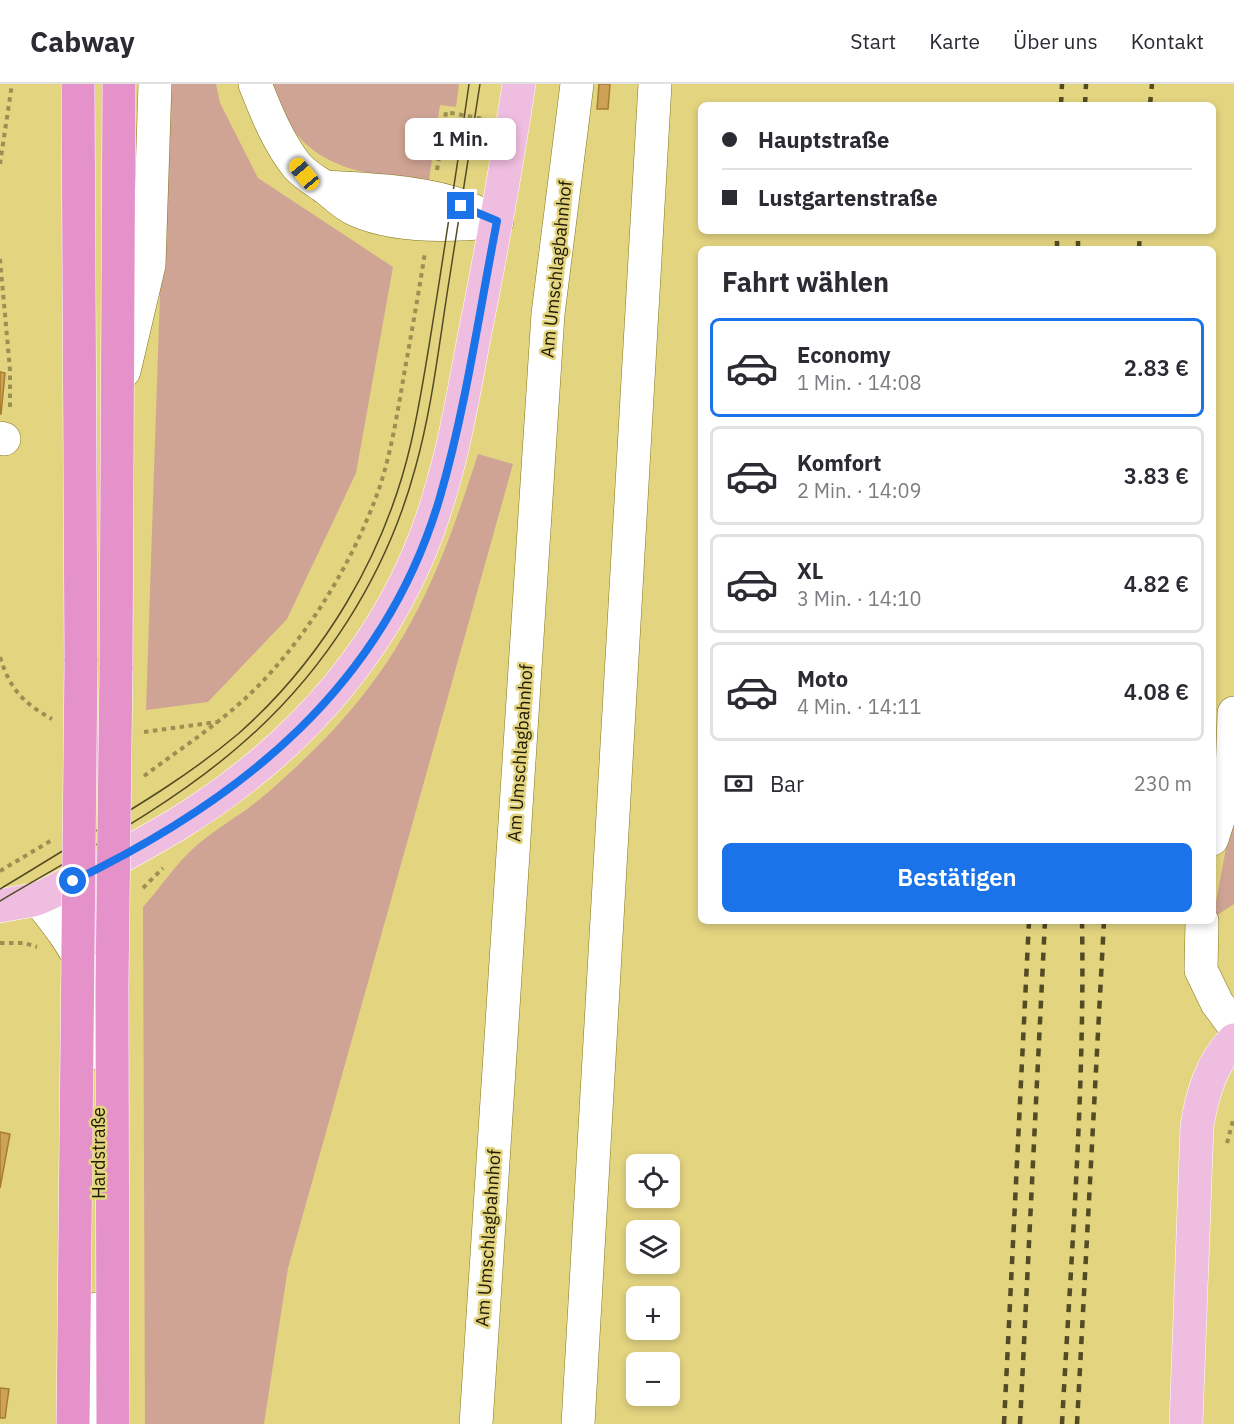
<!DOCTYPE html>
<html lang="de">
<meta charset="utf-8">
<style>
body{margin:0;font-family:"IBM Plex Sans",sans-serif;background:#f2f2f3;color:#2b2b33;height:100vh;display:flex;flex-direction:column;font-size:22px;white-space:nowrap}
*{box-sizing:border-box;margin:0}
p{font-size:20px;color:#7c7c81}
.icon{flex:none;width:33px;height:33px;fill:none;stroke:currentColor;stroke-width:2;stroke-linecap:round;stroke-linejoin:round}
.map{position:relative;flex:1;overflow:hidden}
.sheet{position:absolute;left:698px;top:162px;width:518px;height:678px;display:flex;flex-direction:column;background:#fff;border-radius:9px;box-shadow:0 3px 9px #0003}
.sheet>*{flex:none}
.top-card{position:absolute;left:698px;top:18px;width:518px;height:132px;border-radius:9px;box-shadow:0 3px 9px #0003;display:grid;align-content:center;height:132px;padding:0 24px;background:#fff}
.tools{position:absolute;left:626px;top:1070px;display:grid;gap:12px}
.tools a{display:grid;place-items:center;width:54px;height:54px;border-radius:9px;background:#fff;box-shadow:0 3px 9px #0003;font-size:30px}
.end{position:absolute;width:27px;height:27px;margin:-14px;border:8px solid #1a73e8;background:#fff;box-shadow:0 0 0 3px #fff}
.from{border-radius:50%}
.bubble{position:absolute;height:42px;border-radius:9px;background:#fff;box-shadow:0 3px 9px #0003;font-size:20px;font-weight:600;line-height:42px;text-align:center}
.car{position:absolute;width:18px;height:36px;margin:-18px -9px;border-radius:8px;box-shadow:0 0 4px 2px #0007;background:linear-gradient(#f5c518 24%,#345 0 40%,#f5c518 0 76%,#345 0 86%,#f5c518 0)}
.top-card b{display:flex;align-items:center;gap:21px;height:57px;font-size:22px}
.top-card b+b{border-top:2px solid #e1e1e2}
.top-card i{width:15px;height:15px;background:#2b2b33}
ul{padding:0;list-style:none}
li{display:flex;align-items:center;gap:18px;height:99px;margin:0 12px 9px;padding:0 12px;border:3px solid #e1e1e2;border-radius:9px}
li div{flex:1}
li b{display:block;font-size:22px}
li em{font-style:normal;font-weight:600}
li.selected{border-color:#1a73e8}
li>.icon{width:54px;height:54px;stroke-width:1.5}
h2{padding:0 24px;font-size:27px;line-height:72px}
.pay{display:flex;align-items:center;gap:15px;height:66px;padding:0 24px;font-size:22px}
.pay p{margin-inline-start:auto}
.primary-button{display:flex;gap:12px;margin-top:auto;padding:12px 24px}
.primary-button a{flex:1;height:69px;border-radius:9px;background:#1a73e8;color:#fff;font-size:24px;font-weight:600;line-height:69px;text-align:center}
header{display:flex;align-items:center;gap:36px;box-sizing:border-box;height:84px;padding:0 30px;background:#fff;border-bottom:2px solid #e1e1e2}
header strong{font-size:28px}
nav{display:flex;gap:33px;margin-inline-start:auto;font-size:21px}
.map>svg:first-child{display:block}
.green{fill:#cfa495}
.building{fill:#cda256;stroke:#a77d2f;stroke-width:1.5}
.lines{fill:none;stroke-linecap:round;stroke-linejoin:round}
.minor-casing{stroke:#83751a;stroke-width:34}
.major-casing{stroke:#fff;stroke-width:34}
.highway-casing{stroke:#fff;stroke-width:34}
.path{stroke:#9b9052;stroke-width:4;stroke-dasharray:4.5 4.5;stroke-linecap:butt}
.minor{stroke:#fff;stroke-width:33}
.major{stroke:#efbddf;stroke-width:33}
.highway{stroke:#e591ca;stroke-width:33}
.tram{stroke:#524b23;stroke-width:1.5}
.rail{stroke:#524b23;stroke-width:4.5;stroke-dasharray:8 8;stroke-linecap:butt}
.highway-bridge-casing{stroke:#fff;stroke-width:34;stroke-linecap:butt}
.highway-bridge{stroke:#e591ca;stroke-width:33}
.route{stroke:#1a73e8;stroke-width:8}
.labels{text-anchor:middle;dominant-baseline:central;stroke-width:5;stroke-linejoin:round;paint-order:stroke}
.street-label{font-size:18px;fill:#1e1901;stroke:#e3d480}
</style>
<header>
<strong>Cabway</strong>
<nav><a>Start</a><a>Karte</a><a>Über uns</a><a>Kontakt</a></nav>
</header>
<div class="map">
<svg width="1234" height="1340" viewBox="0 0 1234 1340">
<rect width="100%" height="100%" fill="#e3d480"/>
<!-- green -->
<path class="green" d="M 167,0 L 216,0 L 220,19 L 258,94 L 393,183 L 356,389 L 287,535 L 208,618 L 146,626 Z
M 272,0 L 459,0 L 456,23 L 440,21 L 429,96 C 374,92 317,88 286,35 C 280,24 277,11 272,0 Z
M 478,370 L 513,380 L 288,1184 L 264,1340 L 145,1340 L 143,823 C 161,803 177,778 197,761 C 217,744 240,731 260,715 C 284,695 315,666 336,643 C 413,559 444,476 478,370 Z
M 1234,721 L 1234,820 L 1213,834 Z"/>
<!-- building -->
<path class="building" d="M 599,0 L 610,0 L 608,25 L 597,25 Z
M 0,288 L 5,289 L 1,330 L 0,330 Z
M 0,1048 L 10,1050 L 0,1104 Z
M 0,1304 L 9,1305 L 5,1334 L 0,1334 Z"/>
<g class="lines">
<!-- minor casing -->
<g class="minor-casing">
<path id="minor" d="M 255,0 C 266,28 278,58 297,82 C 306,92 316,97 326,104 C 336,112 344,121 356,126 C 397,144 453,142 497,137
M 324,103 C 366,105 413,107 454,119 C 467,123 480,130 492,135
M 124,287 L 149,181 L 155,0
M 0,354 L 4,355
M 1212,755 L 1232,692 L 1234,629
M 37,814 C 83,870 97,896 98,969
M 1202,837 L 1201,886 L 1217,919 L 1234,942
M 96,1340 L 97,1225
M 476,1340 L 548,230 L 577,0
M 578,1340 L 655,0"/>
</g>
<!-- major casing -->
<g class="major-casing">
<path id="major" d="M 0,822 C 12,819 25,818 36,815 C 49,811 62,802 74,797 C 109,780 142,761 176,741 C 301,664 397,556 439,413 C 455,361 464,307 474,254 C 491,169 506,85 519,0
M 1186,1340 L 1197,1042 C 1202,1011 1211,979 1234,956"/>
</g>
<!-- highway casing -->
<g class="highway-casing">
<path id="highway" d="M 78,0 L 81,578
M 116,585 L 119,0"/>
</g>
<!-- path -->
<path class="path" d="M 0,80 L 12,0
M 437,86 L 446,28 L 484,35
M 0,175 L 10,286 L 10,327
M 0,573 C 10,605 23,619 52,635
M 144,648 L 217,638
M 144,692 C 184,662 227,635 262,598 C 313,544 354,475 379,405 C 392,366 398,325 405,285 C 412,246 419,207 425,168
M 0,787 L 52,756
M 143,804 L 163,784
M 0,859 L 24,859 L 37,863
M 1227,1059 L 1234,1033"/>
<!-- minor -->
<use href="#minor" class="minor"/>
<!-- major -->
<use href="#major" class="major"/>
<!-- highway -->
<use href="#highway" class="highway"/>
<!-- tram -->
<path class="tram" d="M 0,805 C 32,786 62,767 94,748 C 144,718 193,688 238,650 C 324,574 385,471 411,359 C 422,311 429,261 437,212 C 448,141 459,71 469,0
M 0,817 C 79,770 169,723 238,663 C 323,591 386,492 415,385 C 431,328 438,269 447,210 C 458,140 469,70 480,0"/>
<!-- rail -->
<path class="rail" d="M 1061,21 L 1062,0
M 1085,21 L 1086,0
M 1150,21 L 1152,0
M 1057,165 L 1057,147
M 1078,165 L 1078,147
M 1139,165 L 1140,147
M 1004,1340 L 1029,837
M 1020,1340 L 1045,837
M 1062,1340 C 1071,1173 1085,1004 1082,837
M 1077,1340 L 1104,837"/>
<!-- highway-bridge casing -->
<g class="highway-bridge-casing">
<path id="highway-bridge" d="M 73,1340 L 81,578
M 113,1340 L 112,901 L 116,585"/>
</g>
<!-- highway-bridge -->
<use href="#highway-bridge" class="highway-bridge"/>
</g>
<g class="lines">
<!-- route -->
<path class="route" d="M 73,797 C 243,715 385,601 440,413 C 466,323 479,229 497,137 L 461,122"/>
</g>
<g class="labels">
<!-- street labels -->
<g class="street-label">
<text transform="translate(556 185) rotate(-84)">Am Umschlagbahnhof</text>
<text transform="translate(520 669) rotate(-86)">Am Umschlagbahnhof</text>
<text transform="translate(98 1069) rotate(-90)">Hardstraße</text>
<text transform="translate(488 1154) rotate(-86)">Am Umschlagbahnhof</text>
</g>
</g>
</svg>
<div class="tools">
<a><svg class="icon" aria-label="locate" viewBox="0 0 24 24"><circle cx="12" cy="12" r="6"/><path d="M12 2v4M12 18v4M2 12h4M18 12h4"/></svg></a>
<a><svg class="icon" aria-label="layers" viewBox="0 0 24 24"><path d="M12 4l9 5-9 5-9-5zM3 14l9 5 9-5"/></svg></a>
<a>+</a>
<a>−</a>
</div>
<i class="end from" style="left:73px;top:797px"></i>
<i class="end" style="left:461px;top:122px"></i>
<div class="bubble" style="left:405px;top:34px;width:111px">1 Min.</div>
<i class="car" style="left:304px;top:90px;rotate:320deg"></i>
<div class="top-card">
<b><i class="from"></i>Hauptstraße</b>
<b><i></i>Lustgartenstraße</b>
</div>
<section class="sheet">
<h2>Fahrt wählen</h2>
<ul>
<li class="selected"><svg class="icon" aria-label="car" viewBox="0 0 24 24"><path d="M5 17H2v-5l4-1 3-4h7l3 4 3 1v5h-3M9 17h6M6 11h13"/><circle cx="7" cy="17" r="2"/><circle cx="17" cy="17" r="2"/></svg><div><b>Economy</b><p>1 Min. · 14:08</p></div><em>2.83 €</em></li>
<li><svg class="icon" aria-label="car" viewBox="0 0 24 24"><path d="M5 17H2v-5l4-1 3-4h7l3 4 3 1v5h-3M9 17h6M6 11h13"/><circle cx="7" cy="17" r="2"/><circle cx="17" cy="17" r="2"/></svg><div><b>Komfort</b><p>2 Min. · 14:09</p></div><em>3.83 €</em></li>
<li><svg class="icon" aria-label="car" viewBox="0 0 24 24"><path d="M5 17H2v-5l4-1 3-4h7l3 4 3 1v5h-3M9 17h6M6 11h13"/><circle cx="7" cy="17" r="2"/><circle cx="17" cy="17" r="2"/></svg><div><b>XL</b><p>3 Min. · 14:10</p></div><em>4.82 €</em></li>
<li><svg class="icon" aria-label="car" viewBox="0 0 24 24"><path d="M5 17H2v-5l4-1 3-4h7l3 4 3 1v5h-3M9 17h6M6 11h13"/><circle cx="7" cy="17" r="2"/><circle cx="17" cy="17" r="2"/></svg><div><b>Moto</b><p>4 Min. · 14:11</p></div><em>4.08 €</em></li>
</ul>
<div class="pay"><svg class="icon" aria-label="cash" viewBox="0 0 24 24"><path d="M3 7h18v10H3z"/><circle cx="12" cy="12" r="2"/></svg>Bar<p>230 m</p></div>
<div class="primary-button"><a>Bestätigen</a></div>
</section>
</div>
